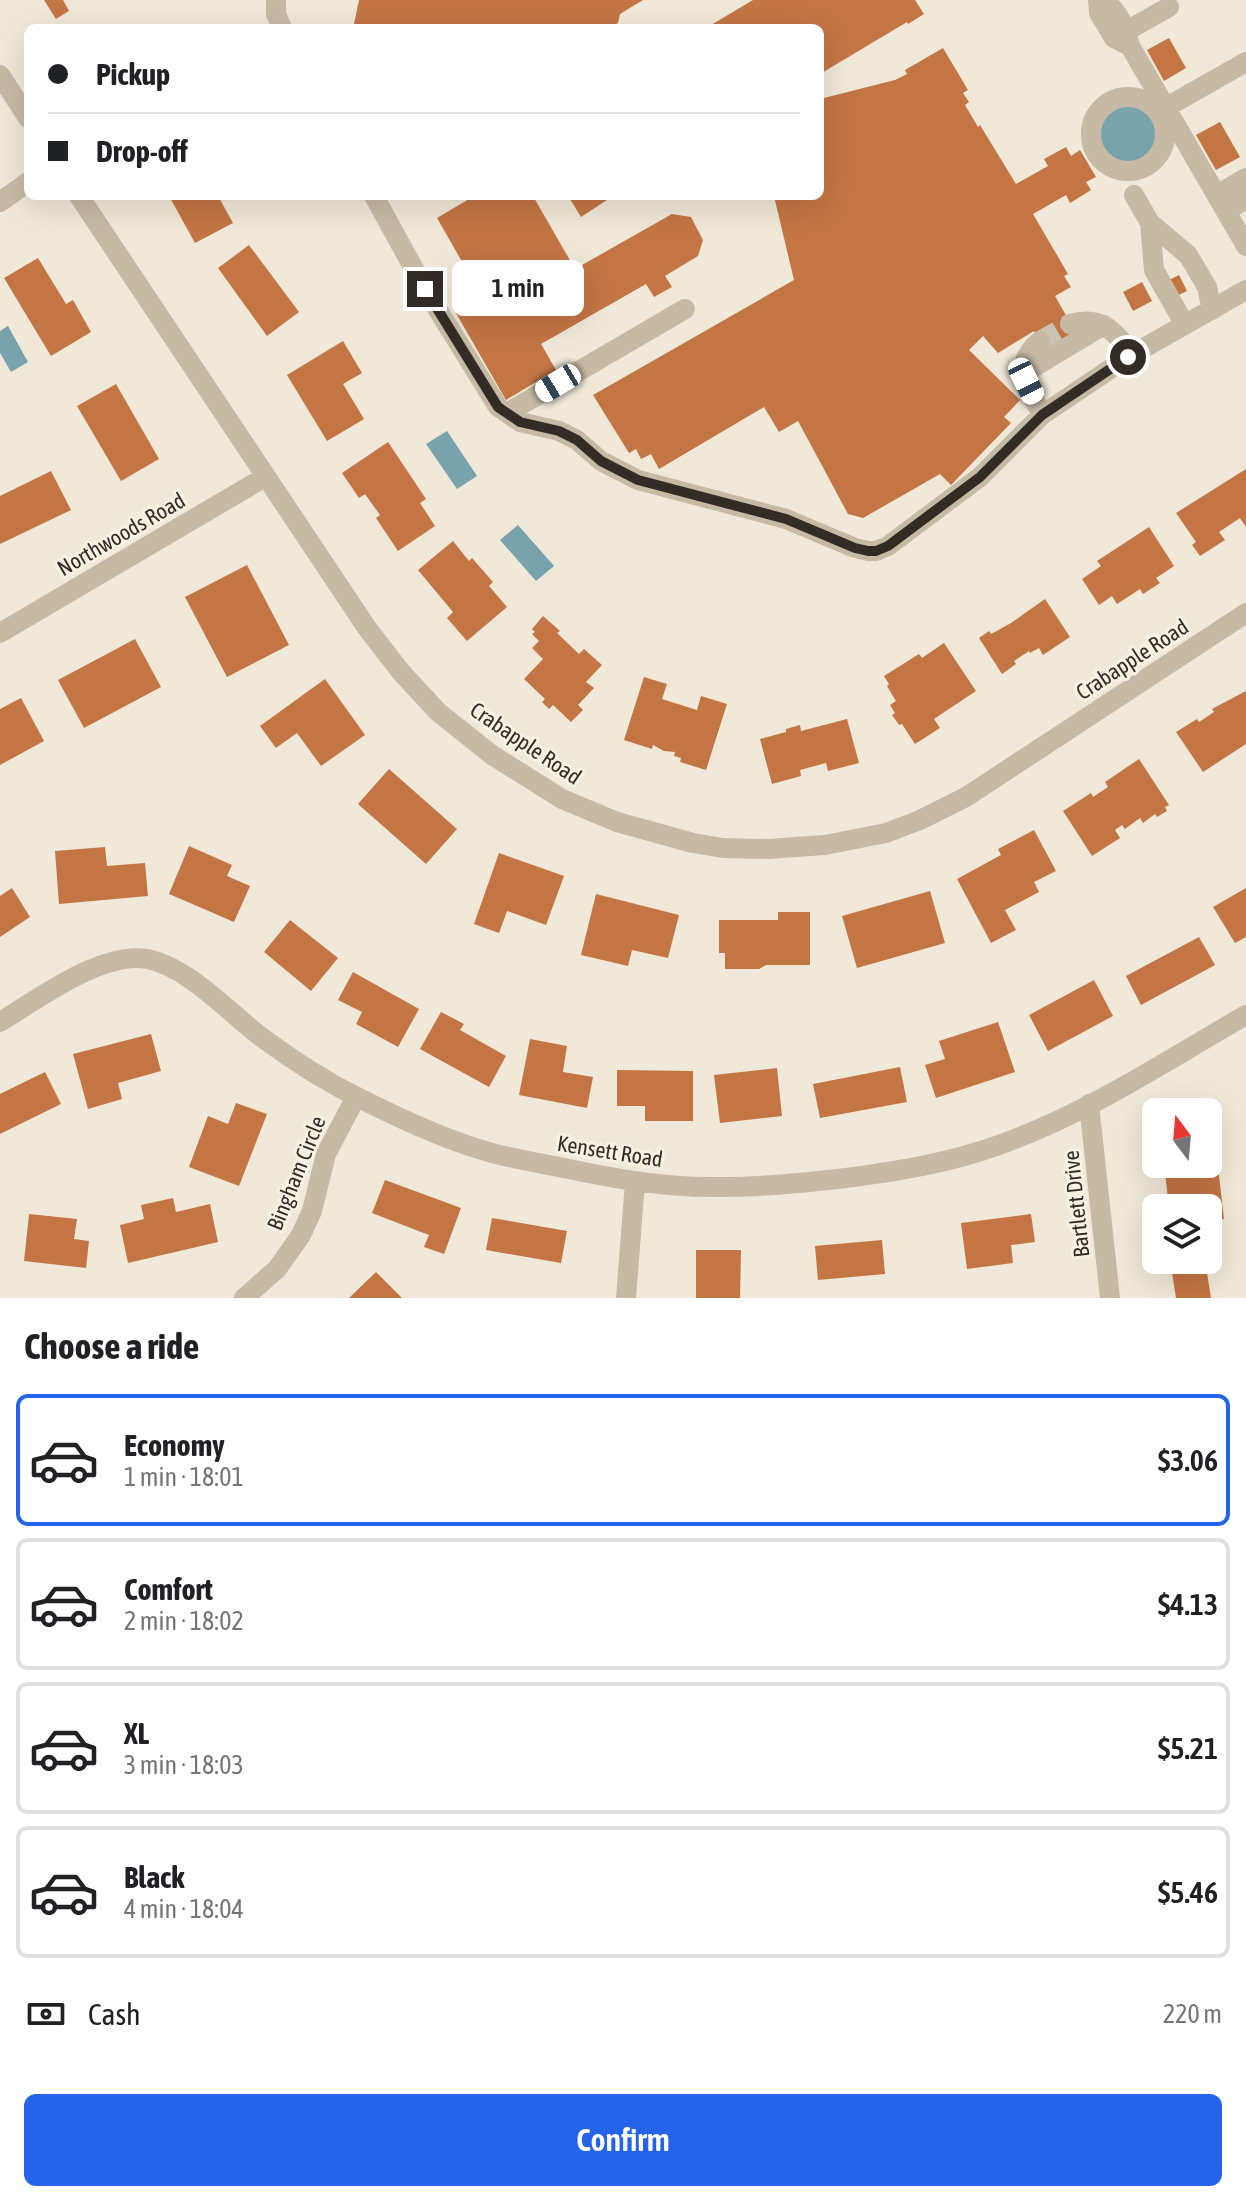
<!DOCTYPE html>
<meta charset="utf-8">
<style>
body{margin:0;font-family:"Asap Condensed",sans-serif;background:#f2f2f2;color:#202124;height:100vh;display:flex;flex-direction:column;font-size:30px;white-space:nowrap}
*{box-sizing:border-box;margin:0}
p{font-size:26px;color:#757577}
.icon{flex:none;width:44px;height:44px;fill:none;stroke:currentColor;stroke-width:2;stroke-linecap:round;stroke-linejoin:round}
.map{position:relative;height:1298px;overflow:hidden}
.sheet{display:flex;flex-direction:column;background:#fff;flex:1}
.sheet>*{flex:none}
.hud{position:absolute;left:24px;top:24px;width:800px;height:176px;border-radius:12px;box-shadow:0 8px 32px #0002;display:grid;align-content:center;height:176px;padding:0 24px;background:#fff}
.needle{width:52px;rotate:344deg}
.tools{position:absolute;left:1142px;top:1098px;display:grid;gap:16px}
.tools a{display:grid;place-items:center;width:80px;height:80px;border-radius:12px;background:#fff;box-shadow:0 8px 32px #0002;font-size:40px}
.end{position:absolute;width:36px;height:36px;margin:-18px;border:10px solid #332c26;background:#fff;box-shadow:0 0 0 4px #fff}
.from{border-radius:50%}
.bubble{position:absolute;height:56px;border-radius:12px;background:#fff;box-shadow:0 8px 32px #0002;font-size:26px;font-weight:600;line-height:56px;text-align:center}
.car{position:absolute;width:24px;height:48px;margin:-24px -12px;border-radius:10px;box-shadow:0 0 6px 2px #0007;background:linear-gradient(#fff 24%,#345 0 40%,#fff 0 76%,#345 0 86%,#fff 0)}
.hud b{display:flex;align-items:center;gap:28px;height:76px;font-size:30px}
.hud b+b{border-top:2px solid #e0e0e0}
.hud i{width:20px;height:20px;background:#202124}
ul{padding:0;list-style:none}
li{display:flex;align-items:center;gap:24px;height:132px;margin:0 16px 12px;padding:0 8px;border:4px solid #e0e0e0;border-radius:12px}
li div{flex:1}
li b{display:block;font-size:30px}
li em{font-style:normal;font-weight:600}
li.active{border-color:#2563eb}
li>.icon{width:72px;height:72px;stroke-width:1.5}
h2{padding:0 24px;font-size:36px;line-height:96px}
.pay{display:flex;align-items:center;gap:20px;height:88px;padding:0 24px;font-size:30px}
.pay p{margin-inline-start:auto}
.action{display:flex;gap:16px;margin-top:auto;padding:16px 24px}
.action a{flex:1;height:92px;border-radius:12px;background:#2563eb;color:#fff;font-size:32px;font-weight:600;line-height:92px;text-align:center}
.map>svg:first-child{display:block}
.water{fill:#78a2ac}
.building{fill:#c37544}
.lines{fill:none;stroke-linecap:round;stroke-linejoin:round}
.minor-tunnel{stroke:#cac2b4;stroke-width:20;stroke-dasharray:20 10;stroke-linecap:butt}
.minor{stroke:#c7baa5;stroke-width:20}
.route{stroke:#332c26;stroke-width:10}
.labels{text-anchor:middle;dominant-baseline:central;stroke-width:6;stroke-linejoin:round;paint-order:stroke}
.street-label{font-size:22px;fill:#332c26;stroke:#f8f2e4}
</style>
<div class="map">
<svg width="1246" height="1298" viewBox="0 0 1246 1298">
<rect width="100%" height="100%" fill="#f0e8d8"/>
<!-- water -->
<path class="water" d="M1097 133a30 30 0 1 1 60 0a30 30 0 1 1-60 0Z
M 8,326 L 28,362 L 11,372 L 0,353 L 0,331 Z
M 447,431 L 477,476 L 457,489 L 426,444 Z
M 518,525 L 554,566 L 536,581 L 500,540 Z"/>
<!-- building -->
<path class="building" d="M 44,0 L 63,0 L 69,11 L 56,19 Z
M 359,0 L 643,0 L 620,14 L 618,23 L 610,28 L 357,28 L 354,24 Z
M 753,0 L 915,0 L 924,14 L 908,24 L 907,22 L 820,74 L 820,28 L 706,28 Z
M 1169,38 L 1186,68 L 1164,81 L 1147,50 Z
M 943,48 L 968,90 L 963,93 L 969,102 L 965,105 L 978,127 L 980,125 L 1016,184 L 1048,166 L 1044,159 L 1066,147 L 1071,156 L 1080,150 L 1096,177 L 1086,182 L 1091,190 L 1070,203 L 1066,195 L 1033,214 L 1068,274 L 1064,276 L 1071,287 L 1055,296 L 1076,333 L 1045,351 L 1034,331 L 998,353 L 983,336 L 969,350 L 1020,400 L 1004,417 L 1011,423 L 951,485 L 940,474 L 863,518 L 848,514 L 798,421 L 779,432 L 764,407 L 659,469 L 651,454 L 641,459 L 636,449 L 629,453 L 593,395 L 794,280 L 774,196 L 820,196 L 820,99 L 895,80 L 907,74 L 905,70 Z
M 1220,122 L 1240,157 L 1216,170 L 1196,135 Z
M 169,196 L 218,196 L 233,223 L 195,243 Z
M 474,196 L 533,196 L 575,269 L 672,214 L 691,217 L 703,240 L 698,256 L 665,276 L 672,287 L 654,297 L 646,284 L 541,344 L 556,370 L 506,400 L 453,308 L 480,293 L 437,218 Z
M 568,196 L 613,196 L 581,217 Z
M 249,245 L 299,312 L 267,336 L 218,268 Z
M 38,258 L 66,304 L 73,300 L 91,332 L 51,356 L 4,278 Z
M 1179,275 L 1187,291 L 1175,297 L 1167,281 Z
M 1142,282 L 1152,301 L 1133,311 L 1123,292 Z
M 343,341 L 362,373 L 343,384 L 364,419 L 327,441 L 287,375 Z
M 116,384 L 159,459 L 121,481 L 77,406 Z
M 388,442 L 426,499 L 420,503 L 435,526 L 398,551 L 376,518 L 380,515 L 365,494 L 359,498 L 342,473 Z
M 1246,469 L 1246,527 L 1240,518 L 1219,532 L 1225,540 L 1200,556 L 1192,545 L 1196,542 L 1176,513 Z
M 51,471 L 71,510 L 0,544 L 0,496 Z
M 1149,527 L 1174,566 L 1156,578 L 1160,583 L 1143,594 L 1140,589 L 1117,604 L 1112,596 L 1099,605 L 1082,579 L 1101,566 L 1097,561 Z
M 453,541 L 469,561 L 472,558 L 493,582 L 489,586 L 507,607 L 467,641 L 447,618 L 453,612 L 418,570 Z
M 247,565 L 289,645 L 227,677 L 185,597 Z
M 1045,599 L 1070,637 L 1043,655 L 1039,648 L 1030,653 L 1029,651 L 1014,661 L 1016,664 L 1002,674 L 979,638 L 989,631 L 991,634 L 1011,623 Z
M 543,616 L 560,631 L 557,633 L 579,654 L 584,649 L 602,665 L 586,682 L 594,688 L 578,705 L 583,710 L 571,722 L 553,705 L 549,709 L 542,702 L 545,699 L 524,679 L 543,659 L 532,648 L 539,641 L 532,634 L 535,632 L 532,629 Z
M 135,639 L 161,687 L 84,728 L 58,680 Z
M 944,643 L 976,691 L 934,719 L 940,728 L 915,744 L 902,724 L 899,725 L 892,715 L 895,713 L 890,705 L 896,701 L 887,686 L 889,684 L 884,676 L 919,654 L 922,658 Z
M 644,677 L 667,684 L 662,699 L 697,710 L 701,696 L 727,704 L 706,770 L 680,762 L 681,758 L 674,756 L 675,752 L 664,751 L 653,745 L 652,749 L 624,740 Z
M 325,679 L 365,735 L 321,766 L 297,733 L 276,748 L 260,726 Z
M 1246,691 L 1246,744 L 1203,772 L 1176,732 L 1197,719 L 1199,722 L 1214,712 L 1212,709 Z
M 21,698 L 44,741 L 0,765 L 0,709 Z
M 847,719 L 859,763 L 828,771 L 826,763 L 800,770 L 801,776 L 772,784 L 760,739 L 786,732 L 786,729 L 800,725 L 801,731 Z
M 1139,759 L 1169,805 L 1165,807 L 1167,811 L 1157,817 L 1155,814 L 1143,823 L 1140,818 L 1125,829 L 1122,825 L 1115,830 L 1120,838 L 1092,856 L 1063,811 L 1091,793 L 1093,797 L 1108,787 L 1105,782 Z
M 389,769 L 457,829 L 426,864 L 358,804 Z
M 1034,830 L 1056,871 L 1034,882 L 1039,892 L 1005,910 L 1016,930 L 991,943 L 957,879 L 1001,855 L 998,849 Z
M 189,846 L 232,865 L 227,876 L 250,886 L 234,922 L 169,894 Z
M 105,847 L 107,866 L 145,863 L 148,896 L 59,904 L 55,851 Z
M 499,853 L 564,876 L 546,925 L 507,911 L 499,933 L 474,924 Z
M 12,888 L 30,917 L 0,937 L 0,896 Z
M 1246,888 L 1246,937 L 1235,943 L 1213,907 Z
M 930,891 L 945,943 L 857,968 L 842,916 Z
M 596,894 L 679,915 L 668,958 L 632,950 L 628,966 L 581,955 Z
M 778,912 L 810,912 L 810,965 L 766,965 L 759,969 L 725,969 L 725,953 L 719,953 L 719,920 L 778,920 Z
M 290,920 L 338,958 L 311,991 L 264,952 Z
M 1199,937 L 1215,965 L 1141,1005 L 1126,976 Z
M 353,972 L 419,1009 L 398,1047 L 356,1024 L 362,1012 L 338,1000 Z
M 1094,980 L 1113,1016 L 1048,1051 L 1029,1015 Z
M 441,1012 L 464,1024 L 460,1030 L 506,1056 L 489,1087 L 420,1049 Z
M 998,1022 L 1015,1072 L 936,1098 L 925,1065 L 945,1059 L 939,1041 Z
M 151,1034 L 161,1071 L 118,1083 L 122,1099 L 88,1109 L 73,1054 Z
M 530,1039 L 567,1046 L 563,1072 L 593,1077 L 587,1108 L 519,1095 Z
M 900,1067 L 907,1102 L 820,1118 L 813,1084 Z
M 777,1068 L 782,1116 L 720,1123 L 714,1075 Z
M 617,1070 L 693,1071 L 693,1121 L 645,1121 L 645,1106 L 617,1106 Z
M 45,1072 L 61,1104 L 0,1134 L 0,1094 Z
M 236,1103 L 267,1114 L 239,1186 L 189,1167 L 208,1116 L 228,1124 Z
M 1215,1140 L 1224,1219 L 1208,1221 L 1208,1208 L 1169,1208 L 1164,1164 L 1208,1164 L 1208,1141 Z
M 385,1180 L 461,1208 L 444,1254 L 424,1247 L 429,1235 L 372,1213 Z
M 173,1198 L 176,1212 L 210,1204 L 218,1242 L 128,1263 L 120,1225 L 144,1219 L 141,1205 Z
M 29,1214 L 77,1219 L 74,1239 L 89,1241 L 86,1268 L 24,1261 Z
M 1031,1214 L 1035,1242 L 1011,1245 L 1013,1263 L 967,1269 L 961,1223 Z
M 492,1218 L 567,1231 L 561,1263 L 486,1250 Z
M 882,1240 L 885,1274 L 818,1280 L 815,1246 Z
M 696,1250 L 741,1250 L 740,1298 L 696,1298 Z
M 1170,1260 L 1205,1260 L 1211,1298 L 1176,1298 Z
M 376,1272 L 402,1298 L 349,1298 Z"/>
<g class="lines">
<!-- minor-tunnel -->
<path class="minor-tunnel" d="M 1040,341 L 1070,324"/>
<!-- minor -->
<path class="minor" d="M 276,0 L 276,14 L 282,28
M 1098,0 L 1099,13 L 1114,38 L 1126,44
M 1103,0 C 1118,10 1126,28 1130,46 L 1246,246
M 1114,38 L 1169,7
M 0,75 L 28,118
M1091 134a37 37 0 1 1 74 0a37 37 0 1 1-74 0Z
M 1158,112 L 1246,62
M 1134,195 L 1150,223 L 1188,255 L 1207,287 L 1212,310
M 1217,195 L 1246,178
M 79,196 L 367,628 L 401,672 L 438,712 L 492,755 L 562,799 L 617,822 L 693,843 L 723,848 L 768,849 L 825,845 L 886,833 L 920,820 L 966,797 L 1246,613
M 374,196 L 425,289 L 498,407 L 507,413 L 520,422 L 559,431 L 577,440 L 601,461 L 638,480 L 786,519 L 855,548 L 868,551 L 876,551 L 888,546 L 980,477 L 1042,415 L 1128,357 L 1246,290
M 0,202 L 28,182
M 1226,211 L 1246,199
M 1150,223 L 1154,270 L 1185,325
M 1070,324 C 1102,315 1114,331 1132,354
M 1040,341 C 1010,366 1028,386 1042,415
M 1024,373 L 1104,325
M 507,413 L 685,309
M 0,633 L 265,477
M 0,1022 C 38,999 102,951 147,959 C 189,967 230,1014 264,1039 C 295,1062 328,1083 363,1100 C 401,1119 441,1138 482,1150 C 510,1159 540,1163 569,1169 C 615,1179 662,1187 710,1187 C 755,1188 801,1183 846,1178 C 899,1171 949,1163 999,1145 C 1086,1114 1166,1061 1246,1015
M 1089,1104 L 1110,1298
M 244,1298 L 277,1269 L 301,1235 L 312,1211 L 326,1154 L 356,1097
M 626,1298 L 635,1182"/>
</g>
<g class="lines">
<!-- route -->
<path class="route" d="M 425,289 L 498,407 L 520,422 L 559,431 L 577,440 L 601,461 L 638,480 L 786,519 L 855,548 L 868,551 L 876,551 L 888,546 L 980,477 L 1042,415 L 1128,357"/>
</g>
<g class="labels">
<!-- street labels -->
<g class="street-label">
<text transform="translate(121 534) rotate(-30)">Northwoods Road</text>
<text transform="translate(1132 659) rotate(-33)">Crabapple Road</text>
<text transform="translate(526 743) rotate(34)">Crabapple Road</text>
<text transform="translate(610 1151) rotate(9)">Kensett Road</text>
<text transform="translate(296 1173) rotate(-68)">Bingham Circle</text>
<text transform="translate(1076 1204) rotate(-96)">Bartlett Drive</text>
</g>
</g>
</svg>
<div class="tools">
<a><svg class="needle" viewBox="-14 -14 28 28"><path d="M0-13l5 13h-10z" fill="#e53935"/><path d="M0 13l5-13h-10z" fill="#757577"/></svg></a>
<a><svg class="icon" aria-label="layers" viewBox="0 0 24 24"><path d="M12 4l9 5-9 5-9-5zM3 14l9 5 9-5"/></svg></a>
</div>
<i class="end from" style="left:1128px;top:357px"></i>
<i class="end" style="left:425px;top:289px"></i>
<div class="bubble" style="left:452px;top:260px;width:132px">1 min</div>
<i class="car" style="left:1026px;top:381px;rotate:154deg"></i>
<i class="car" style="left:558px;top:383px;rotate:239deg"></i>
<div class="hud">
<b><i class="from"></i>Pickup</b>
<b><i></i>Drop-off</b>
</div>
</div>
<section class="sheet">
<h2>Choose a ride</h2>
<ul>
<li class="active"><svg class="icon" aria-label="car" viewBox="0 0 24 24"><path d="M5 17H2v-5l4-1 3-4h7l3 4 3 1v5h-3M9 17h6M6 11h13"/><circle cx="7" cy="17" r="2"/><circle cx="17" cy="17" r="2"/></svg><div><b>Economy</b><p>1 min · 18:01</p></div><em>$3.06</em></li>
<li><svg class="icon" aria-label="car" viewBox="0 0 24 24"><path d="M5 17H2v-5l4-1 3-4h7l3 4 3 1v5h-3M9 17h6M6 11h13"/><circle cx="7" cy="17" r="2"/><circle cx="17" cy="17" r="2"/></svg><div><b>Comfort</b><p>2 min · 18:02</p></div><em>$4.13</em></li>
<li><svg class="icon" aria-label="car" viewBox="0 0 24 24"><path d="M5 17H2v-5l4-1 3-4h7l3 4 3 1v5h-3M9 17h6M6 11h13"/><circle cx="7" cy="17" r="2"/><circle cx="17" cy="17" r="2"/></svg><div><b>XL</b><p>3 min · 18:03</p></div><em>$5.21</em></li>
<li><svg class="icon" aria-label="car" viewBox="0 0 24 24"><path d="M5 17H2v-5l4-1 3-4h7l3 4 3 1v5h-3M9 17h6M6 11h13"/><circle cx="7" cy="17" r="2"/><circle cx="17" cy="17" r="2"/></svg><div><b>Black</b><p>4 min · 18:04</p></div><em>$5.46</em></li>
</ul>
<div class="pay"><svg class="icon" aria-label="cash" viewBox="0 0 24 24"><path d="M3 7h18v10H3z"/><circle cx="12" cy="12" r="2"/></svg>Cash<p>220 m</p></div>
<div class="action"><a>Confirm</a></div>
</section>
